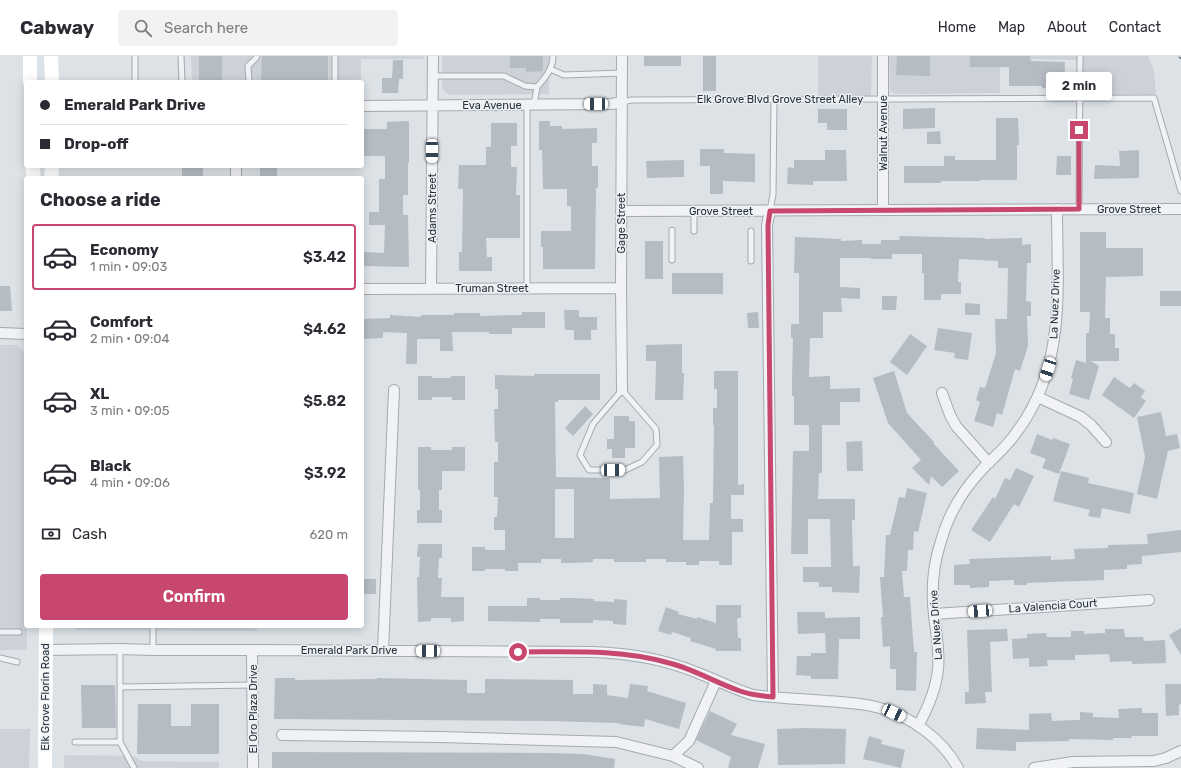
<!DOCTYPE html>
<meta charset="utf-8">
<style>
body{margin:0;font-family:Rubik,sans-serif;background:#f2f2f3;color:#2b2b33;height:100vh;display:flex;flex-direction:column;font-size:15px;white-space:nowrap}
*{box-sizing:border-box;margin:0}
p{font-size:13px;color:#7c7c81}
.icon{flex:none;width:22px;height:22px;fill:none;stroke:currentColor;stroke-width:2;stroke-linecap:round;stroke-linejoin:round}
.map{position:relative;flex:1;overflow:hidden}
.sheet{position:absolute;left:24px;top:120px;width:340px;height:452px;display:flex;flex-direction:column;background:#fff;border-radius:4px;box-shadow:0 2px 10px #0003}
.sheet>*{flex:none}
.banner{position:absolute;left:24px;top:24px;width:340px;height:88px;border-radius:4px;box-shadow:0 2px 10px #0003;display:grid;align-content:center;height:88px;padding:0 16px;background:#fff}
.end{position:absolute;width:18px;height:18px;margin:-9px;border:5px solid #c7476e;background:#fff;box-shadow:0 0 0 2px #fff}
.from{border-radius:50%}
.bubble{position:absolute;height:28px;border-radius:4px;background:#fff;box-shadow:0 2px 10px #0003;font-size:13px;font-weight:600;line-height:28px;text-align:center}
.car{position:absolute;width:12px;height:24px;margin:-12px -6px;border-radius:5px;box-shadow:0 0 3px 1px #0007;background:linear-gradient(#fff 24%,#345 0 40%,#fff 0 76%,#345 0 86%,#fff 0)}
.banner b{display:flex;align-items:center;gap:14px;height:38px;font-size:15px}
.banner b+b{border-top:1px solid #e1e1e2}
.banner i{width:10px;height:10px;background:#2b2b33}
ul{padding:0;list-style:none}
li{display:flex;align-items:center;gap:12px;height:66px;margin:0 8px 6px;padding:0 8px;border:2px solid transparent;border-radius:4px}
li div{flex:1}
li b{display:block;font-size:15px}
li em{font-style:normal;font-weight:600}
li.selected{border-color:#c7476e}
li>.icon{width:36px;height:36px;stroke-width:1.5}
h2{padding:0 16px;font-size:18px;line-height:48px}
.pay{display:flex;align-items:center;gap:10px;height:44px;padding:0 16px;font-size:15px}
.pay p{margin-inline-start:auto}
.cta{display:flex;gap:8px;margin-top:auto;padding:8px 16px}
.cta a{flex:1;height:46px;border-radius:4px;background:#c7476e;color:#fff;font-size:16px;font-weight:600;line-height:46px;text-align:center}
header{display:flex;align-items:center;gap:24px;box-sizing:border-box;height:56px;padding:0 20px;background:#fff;border-bottom:1px solid #e1e1e2}
header strong{font-size:19px}
nav{display:flex;gap:22px;margin-inline-start:auto;font-size:14px}
.search{width:280px;height:36px;background:#f2f2f3;display:flex;align-items:center;gap:10px;box-sizing:border-box;padding:0 14px;border-radius:4px;color:#7c7c81;font-size:15px}
.map>svg:first-child{display:block}
.built{fill:#ccd2d8}
.building{fill:#b5bcc3;fill-rule:evenodd}
.lines{fill:none;stroke-linecap:round;stroke-linejoin:round}
.service-casing{stroke:#a3aab0;stroke-width:7}
.minor-casing{stroke:#a3aab0;stroke-width:12}
.service{stroke:#f0f2f5;stroke-width:5}
.minor{stroke:#f0f2f5;stroke-width:10}
.secondary{stroke:#fff;stroke-width:14}
.rail-casing{stroke:#78848f;stroke-width:4.5}
.rail{stroke:#edf1f4;stroke-width:3;stroke-dasharray:9;stroke-linecap:butt}
.route{stroke:#c7476e;stroke-width:5}
.labels{text-anchor:middle;dominant-baseline:central;stroke-width:3;stroke-linejoin:round;paint-order:stroke}
.street-label{font-size:11px;fill:#28323c;stroke:#edf1f4}
</style>
<header>
<strong>Cabway</strong>
<div class="search"><svg class="icon" aria-label="search" viewBox="0 0 24 24"><circle cx="10" cy="10" r="6"/><path d="M15 15l6 6"/></svg>Search here</div>
<nav><a>Home</a><a>Map</a><a>About</a><a>Contact</a></nav>
</header>
<div class="map">
<svg width="1181" height="712" viewBox="0 0 1181 712">
<rect width="100%" height="100%" fill="#dde2e6"/>
<!-- built -->
<path class="built" d="M 191,0 L 424,0 L 424,3 L 361,3 L 361,26 L 192,26 Z
M 442,0 L 549,0 L 549,38 L 450,39 L 445,36 L 442,31 Z
M 818,0 L 872,0 L 871,40 L 818,40 Z
M 889,0 L 1148,0 L 1154,15 L 1156,38 L 1076,39 L 1077,4 L 1032,3 L 1032,12 L 1000,11 L 1000,37 L 896,38 L 891,36 L 890,33 Z
M 0,289 L 17,289 L 25,297 L 27,594 L 0,594 Z
M 69,570 L 257,570 L 257,575 L 77,574 Z
M 0,673 L 30,673 L 29,712 L 0,712 Z
M 64,699 L 133,700 L 142,705 L 219,706 L 219,712 L 64,712 Z"/>
<!-- building -->
<path class="building" d="M 199,0 L 222,0 L 222,26 L 199,26 Z
M 262,0 L 328,0 L 328,26 L 261,26 Z
M 510,0 L 543,0 L 543,15 L 526,16 L 526,12 L 510,12 Z
M 644,0 L 681,0 L 681,10 L 644,10 Z
M 703,0 L 716,0 L 716,35 L 703,35 Z
M 897,0 L 930,0 L 930,20 L 896,19 Z
M 970,0 L 1030,0 L 1030,5 L 1065,6 L 1064,33 L 1042,32 L 1042,30 L 1009,30 L 1009,11 L 970,11 Z
M 393,4 L 403,4 L 403,23 L 399,23 L 398,37 L 382,37 L 382,22 L 392,22 Z
M 935,52 L 935,72 L 903,73 L 903,53 Z
M 818,53 L 847,53 L 847,74 L 827,74 L 827,67 L 818,67 Z
M 996,62 L 1018,62 L 1019,89 L 1017,89 L 1017,124 L 980,124 L 980,125 L 941,125 L 941,127 L 904,127 L 904,110 L 944,110 L 944,100 L 955,100 L 955,104 L 996,104 Z
M 409,65 L 409,107 L 408,107 L 408,139 L 403,139 L 403,159 L 408,159 L 409,211 L 363,210 L 363,196 L 384,197 L 385,169 L 369,169 L 369,156 L 379,156 L 379,123 L 385,123 L 385,100 L 362,100 L 362,73 L 387,73 L 387,66 Z
M 539,65 L 550,65 L 550,70 L 562,70 L 562,73 L 597,72 L 597,87 L 592,87 L 592,110 L 598,110 L 598,132 L 596,132 L 595,213 L 543,213 L 543,191 L 541,191 L 541,175 L 571,175 L 571,150 L 567,150 L 567,133 L 543,133 L 542,94 L 539,94 Z
M 491,67 L 517,67 L 517,90 L 511,90 L 511,111 L 517,111 L 516,139 L 520,139 L 520,182 L 486,182 L 487,201 L 492,201 L 492,215 L 459,215 L 459,196 L 462,196 L 463,133 L 458,133 L 459,109 L 486,109 L 486,91 L 491,91 Z
M 940,75 L 941,88 L 927,88 L 927,76 Z
M 700,93 L 724,93 L 724,97 L 755,98 L 755,126 L 723,125 L 723,138 L 710,138 L 710,110 L 700,110 Z
M 825,94 L 846,94 L 847,125 L 813,125 L 813,129 L 787,128 L 788,111 L 794,112 L 794,104 L 825,104 Z
M 1139,94 L 1139,122 L 1094,123 L 1095,109 L 1120,110 L 1119,95 Z
M 1057,100 L 1071,100 L 1071,119 L 1056,119 Z
M 684,104 L 684,121 L 647,122 L 646,105 Z
M 182,110 L 203,110 L 203,122 L 182,122 Z
M 260,110 L 277,110 L 277,122 L 260,122 Z
M 1080,176 L 1106,176 L 1106,192 L 1143,192 L 1143,220 L 1106,221 L 1105,262 L 1110,262 L 1110,278 L 1115,278 L 1115,292 L 1119,292 L 1119,305 L 1091,305 L 1099,310 L 1089,344 L 1069,338 L 1073,323 L 1071,322 L 1076,304 L 1086,307 L 1086,277 L 1089,277 L 1090,256 L 1080,256 Z
M 900,180 L 985,182 L 985,183 L 1022,182 L 1022,189 L 1031,188 L 1031,207 L 1027,207 L 1026,245 L 1031,246 L 1031,260 L 1027,260 L 1028,290 L 1020,315 L 1015,313 L 1002,359 L 997,357 L 993,371 L 974,365 L 980,346 L 976,344 L 980,331 L 985,332 L 996,297 L 995,263 L 1007,263 L 1008,212 L 998,212 L 998,205 L 959,203 L 958,226 L 961,226 L 961,238 L 941,238 L 941,244 L 924,244 L 924,217 L 922,217 L 922,198 L 892,198 L 892,203 L 871,203 L 871,202 L 840,202 L 840,231 L 860,232 L 860,243 L 841,242 L 842,256 L 823,256 L 823,282 L 810,282 L 809,321 L 830,320 L 830,333 L 860,332 L 860,346 L 840,346 L 840,369 L 822,369 L 822,417 L 819,417 L 818,443 L 855,443 L 855,464 L 852,464 L 853,510 L 860,510 L 859,537 L 832,536 L 832,531 L 819,531 L 819,526 L 803,526 L 803,511 L 831,511 L 830,463 L 808,463 L 808,498 L 791,498 L 793,395 L 809,395 L 809,369 L 794,369 L 794,340 L 792,340 L 792,321 L 793,282 L 791,282 L 791,268 L 799,268 L 799,217 L 794,217 L 795,181 L 841,183 L 841,185 L 862,184 L 862,188 L 881,188 L 881,184 L 899,184 Z
M 645,185 L 663,185 L 663,223 L 645,223 Z
M 672,217 L 723,217 L 723,238 L 672,238 Z
M 0,230 L 10,230 L 12,255 L 0,255 Z
M 1160,235 L 1181,235 L 1181,250 L 1160,250 Z
M 882,240 L 897,240 L 896,254 L 882,254 Z
M 965,247 L 980,248 L 980,259 L 965,259 Z
M 564,254 L 579,254 L 579,261 L 597,261 L 597,274 L 591,274 L 591,284 L 574,284 L 574,274 L 565,274 Z
M 522,256 L 545,256 L 545,272 L 512,272 L 512,278 L 489,278 L 489,276 L 452,276 L 453,295 L 440,295 L 440,283 L 417,283 L 417,308 L 406,308 L 407,277 L 383,276 L 383,282 L 362,283 L 362,263 L 390,262 L 390,259 L 421,261 L 421,259 L 454,259 L 454,257 L 480,257 L 480,260 L 522,259 Z
M 758,256 L 759,272 L 748,272 L 747,257 Z
M 938,272 L 972,277 L 968,304 L 954,302 L 955,297 L 934,294 Z
M 910,278 L 927,290 L 907,319 L 890,306 Z
M 682,288 L 682,317 L 684,317 L 683,344 L 655,344 L 656,305 L 646,305 L 646,289 Z
M 714,315 L 738,315 L 738,429 L 744,428 L 744,439 L 731,439 L 731,463 L 743,463 L 743,476 L 732,476 L 732,509 L 719,509 L 719,505 L 699,505 L 699,509 L 686,509 L 686,506 L 666,506 L 666,503 L 646,503 L 646,506 L 614,506 L 614,503 L 593,503 L 593,506 L 574,507 L 561,507 L 561,503 L 541,503 L 541,507 L 518,507 L 518,515 L 505,515 L 505,513 L 485,513 L 485,515 L 472,515 L 472,491 L 485,491 L 485,494 L 505,494 L 505,474 L 494,474 L 494,461 L 497,461 L 498,441 L 494,441 L 494,406 L 498,406 L 498,386 L 495,386 L 494,353 L 498,353 L 498,333 L 495,333 L 495,319 L 534,320 L 534,318 L 600,318 L 600,344 L 558,344 L 558,346 L 555,346 L 556,421 L 610,422 L 610,443 L 660,442 L 659,401 L 683,400 L 684,432 L 683,484 L 709,484 L 710,447 L 713,447 L 714,369 L 713,369 L 713,352 L 717,352 L 717,333 L 714,333 ZM 555,433 L 574,433 L 574,482 L 555,482 Z
M 894,315 L 907,357 L 934,386 L 933,387 L 959,415 L 942,431 L 931,420 L 929,429 L 912,412 L 921,404 L 888,367 L 873,322 Z
M 418,320 L 432,320 L 432,322 L 451,322 L 451,320 L 465,320 L 465,344 L 452,344 L 452,341 L 432,341 L 432,344 L 418,344 Z
M 1114,321 L 1130,332 L 1134,327 L 1145,335 L 1141,341 L 1146,345 L 1134,362 L 1102,339 Z
M 585,350 L 593,358 L 573,380 L 565,372 Z
M 1161,356 L 1166,380 L 1177,378 L 1180,392 L 1168,395 L 1157,443 L 1137,438 L 1145,401 L 1137,361 Z
M 614,360 L 629,360 L 629,365 L 635,365 L 635,392 L 625,392 L 625,402 L 612,402 L 612,393 L 607,393 L 607,383 L 614,383 Z
M 1037,378 L 1052,384 L 1053,382 L 1070,388 L 1059,418 L 1042,412 L 1046,403 L 1030,397 Z
M 862,385 L 863,415 L 847,415 L 846,386 Z
M 418,391 L 431,391 L 431,394 L 452,394 L 452,391 L 465,391 L 465,415 L 442,415 L 442,434 L 439,434 L 439,454 L 442,454 L 442,467 L 417,467 L 417,454 L 420,454 L 420,434 L 418,434 Z
M 1016,412 L 1034,420 L 1019,451 L 1014,448 L 990,486 L 971,474 L 993,441 L 995,443 L 1005,422 L 1010,424 Z
M 1061,415 L 1089,422 L 1088,427 L 1134,437 L 1130,458 L 1102,452 L 1100,462 L 1088,460 L 1090,454 L 1053,445 Z
M 907,432 L 927,437 L 918,476 L 914,475 L 913,494 L 908,494 L 907,515 L 902,515 L 904,541 L 910,541 L 914,596 L 917,596 L 916,635 L 896,634 L 896,613 L 890,613 L 890,590 L 883,591 L 881,561 L 883,561 L 880,521 L 884,521 L 886,479 L 890,479 L 899,441 L 905,442 Z
M 1181,474 L 1181,496 L 1142,500 L 1142,508 L 1127,509 L 1127,513 L 1104,514 L 1104,524 L 1027,527 L 1027,529 L 1014,529 L 1014,524 L 989,525 L 989,531 L 970,532 L 970,529 L 954,529 L 954,509 L 970,508 L 969,503 L 1051,500 L 1051,504 L 1075,503 L 1074,493 L 1108,492 L 1108,489 L 1148,488 L 1147,478 Z
M 418,488 L 442,488 L 442,502 L 439,502 L 438,522 L 442,522 L 441,541 L 464,541 L 464,565 L 451,566 L 451,562 L 431,562 L 431,565 L 418,566 L 417,521 L 419,521 L 420,501 L 417,501 Z
M 362,523 L 376,523 L 376,538 L 362,538 Z
M 527,542 L 540,542 L 540,544 L 560,544 L 560,542 L 575,542 L 594,543 L 594,545 L 614,546 L 614,543 L 627,544 L 626,569 L 613,568 L 613,565 L 593,564 L 593,567 L 560,567 L 560,563 L 540,563 L 540,566 L 488,565 L 488,550 L 527,550 Z
M 716,549 L 741,549 L 741,562 L 737,562 L 738,582 L 741,582 L 741,595 L 716,595 L 716,593 L 690,585 L 691,582 L 672,576 L 671,579 L 658,575 L 666,551 L 679,556 L 678,558 L 697,563 L 697,561 L 716,567 Z
M 797,556 L 825,556 L 825,562 L 860,561 L 860,583 L 839,583 L 838,623 L 811,623 L 811,620 L 796,619 L 797,600 L 811,600 L 811,597 L 826,597 L 825,577 L 798,578 Z
M 1181,572 L 1181,599 L 1169,579 Z
M 1007,573 L 1008,585 L 990,586 L 992,636 L 985,636 L 986,647 L 965,648 L 965,636 L 969,636 L 967,574 Z
M 1105,573 L 1124,573 L 1125,581 L 1143,581 L 1144,585 L 1165,584 L 1166,607 L 1132,608 L 1132,605 L 1110,606 L 1109,598 L 1075,599 L 1075,604 L 1047,604 L 1048,610 L 1029,611 L 1029,602 L 1013,603 L 1012,583 L 1027,582 L 1027,578 L 1046,577 L 1047,581 L 1071,581 L 1071,575 L 1084,575 L 1084,578 L 1105,577 Z
M 275,622 L 295,622 L 295,624 L 377,623 L 377,622 L 467,624 L 467,637 L 485,637 L 485,623 L 573,624 L 573,638 L 593,638 L 593,628 L 607,629 L 607,639 L 628,642 L 630,628 L 648,630 L 647,635 L 686,647 L 679,673 L 645,663 L 644,671 L 619,668 L 619,667 L 547,665 L 274,663 Z
M 1165,628 L 1181,628 L 1181,648 L 1179,649 L 1179,659 L 1166,660 Z
M 81,629 L 115,629 L 116,672 L 82,672 Z
M 138,648 L 171,648 L 171,670 L 191,670 L 191,648 L 219,648 L 219,698 L 137,698 Z
M 1142,652 L 1142,657 L 1158,657 L 1158,680 L 1131,680 L 1132,682 L 1113,682 L 1113,684 L 1069,683 L 1069,685 L 1016,686 L 1016,695 L 976,693 L 977,672 L 1029,674 L 1029,658 L 1051,657 L 1052,665 L 1074,664 L 1080,664 L 1080,656 L 1093,657 L 1093,661 L 1119,662 L 1118,653 Z
M 710,655 L 737,668 L 731,679 L 765,688 L 758,712 L 728,712 L 731,701 L 696,684 Z
M 805,672 L 846,673 L 845,708 L 778,709 L 777,673 Z
M 869,680 L 882,684 L 881,688 L 905,694 L 901,712 L 863,703 Z
M 272,696 L 550,697 L 583,698 L 615,703 L 614,712 L 272,712 Z"/>
<g class="lines">
<!-- service casing -->
<g class="service-casing">
<path id="service" d="M 181,0 L 182,26
M 335,0 L 335,26
M 550,13 L 564,19 L 622,17
M 433,20 L 504,20 L 525,30 L 537,31 L 534,49
M 135,26 L 135,0
M 249,26 L 248,10 L 256,2 L 257,0
M 537,31 C 545,22 553,13 553,0
M 622,46 L 632,44 L 1154,42 L 1181,135
M 1079,153 L 1080,0
M 694,155 L 694,175
M 770,155 L 773,138 L 774,43
M 672,174 L 672,204
M 751,205 L 751,175
M 527,232 L 527,49
M 622,334 L 656,373 L 657,389 L 642,406 L 625,414 L 589,414 L 580,399 L 593,368 Z
M 153,570 L 153,594
M 0,576 L 19,576
M 0,602 L 17,606
M 120,631 L 253,629
M 75,686 L 120,686 L 120,593
M 120,686 L 134,712"/>
</g>
<!-- minor casing -->
<g class="minor-casing">
<path id="minor" d="M 622,0 L 621,232 L 622,334
M 362,50 L 612,48 L 622,46
M 236,110 L 236,122
M 883,154 L 883,0
M 621,155 L 1181,153
M 770,155 L 767,169 L 773,641
M 362,233 L 621,232
M 431,233 L 433,0
M 0,277 L 26,278
M 942,337 L 950,359 L 956,370 L 989,407
M 1038,341 L 1081,361 L 1091,369 L 1106,386
M 934,558 L 1149,544
M 46,594 L 120,593 L 153,594 L 252,594 L 593,596 C 629,597 664,603 698,617 C 717,624 733,633 753,639 C 777,642 801,643 826,645 C 844,646 862,647 880,652 C 912,661 942,683 958,712
M 252,594 L 253,712
M 383,595 L 394,334
M 918,670 C 928,652 936,634 938,613 C 940,595 936,577 934,559 C 931,534 933,509 941,485 C 948,460 962,436 979,417 C 991,403 1006,392 1016,377 C 1067,310 1057,232 1057,153
M 282,679 L 441,681 L 616,686 L 673,700 L 698,712
M 673,700 L 689,685 L 716,625
M 1034,712 L 1073,706 L 1154,705 L 1166,702 L 1181,695"/>
</g>
<!-- service -->
<use href="#service" class="service"/>
<!-- minor -->
<use href="#minor" class="minor"/>
<!-- secondary -->
<path class="secondary" d="M 30,0 L 30,26
M 51,0 L 52,26
M 32,110 L 34,122
M 51,122 L 52,110
M 45,712 L 46,570"/>
<!-- rail casing -->
<g class="rail-casing">
<path id="rail" d="M 1181,0 L 1181,1"/>
</g>
<!-- rail -->
<use href="#rail" class="rail"/>
</g>
<g class="lines">
<!-- route -->
<path class="route" d="M 518,596 C 569,596 620,593 669,607 C 694,613 716,627 740,635 C 751,639 762,640 773,641 L 768,169 L 770,155 L 1079,153 L 1079,74"/>
</g>
<g class="labels">
<!-- street labels -->
<g class="street-label">
<text x="780" y="43">Elk Grove Blvd Grove Street Alley</text>
<text x="492" y="49">Eva Avenue</text>
<text transform="translate(883 77) rotate(-90)">Walnut Avenue</text>
<text transform="translate(432 152) rotate(-90)">Adams Street</text>
<text x="1129" y="153">Grove Street</text>
<text x="721" y="155">Grove Street</text>
<text transform="translate(621 167) rotate(-90)">Gage Street</text>
<text x="492" y="232">Truman Street</text>
<text transform="translate(1055 248) rotate(-88)">La Nuez Drive</text>
<text transform="translate(1053 550) rotate(-4)">La Valencia Court</text>
<text transform="translate(936 569) rotate(-94)">La Nuez Drive</text>
<text x="349" y="594">Emerald Park Drive</text>
<text transform="translate(45 641) rotate(-90)">Elk Grove Florin Road</text>
<text transform="translate(253 653) rotate(-90)">El Oro Plaza Drive</text>
</g>
</g>
</svg>
<i class="end from" style="left:518px;top:596px"></i>
<i class="end" style="left:1079px;top:74px"></i>
<div class="bubble" style="left:1046px;top:16px;width:66px">2 min</div>
<i class="car" style="left:596px;top:48px;rotate:270deg"></i>
<i class="car" style="left:432px;top:95px;rotate:180deg"></i>
<i class="car" style="left:1048px;top:313px;rotate:198deg"></i>
<i class="car" style="left:613px;top:414px;rotate:89deg"></i>
<i class="car" style="left:980px;top:555px;rotate:266deg"></i>
<i class="car" style="left:428px;top:595px;rotate:270deg"></i>
<i class="car" style="left:894px;top:657px;rotate:115deg"></i>
<div class="banner">
<b><i class="from"></i>Emerald Park Drive</b>
<b><i></i>Drop-off</b>
</div>
<section class="sheet">
<h2>Choose a ride</h2>
<ul>
<li class="selected"><svg class="icon" aria-label="car" viewBox="0 0 24 24"><path d="M5 17H2v-5l4-1 3-4h7l3 4 3 1v5h-3M9 17h6M6 11h13"/><circle cx="7" cy="17" r="2"/><circle cx="17" cy="17" r="2"/></svg><div><b>Economy</b><p>1 min · 09:03</p></div><em>$3.42</em></li>
<li><svg class="icon" aria-label="car" viewBox="0 0 24 24"><path d="M5 17H2v-5l4-1 3-4h7l3 4 3 1v5h-3M9 17h6M6 11h13"/><circle cx="7" cy="17" r="2"/><circle cx="17" cy="17" r="2"/></svg><div><b>Comfort</b><p>2 min · 09:04</p></div><em>$4.62</em></li>
<li><svg class="icon" aria-label="car" viewBox="0 0 24 24"><path d="M5 17H2v-5l4-1 3-4h7l3 4 3 1v5h-3M9 17h6M6 11h13"/><circle cx="7" cy="17" r="2"/><circle cx="17" cy="17" r="2"/></svg><div><b>XL</b><p>3 min · 09:05</p></div><em>$5.82</em></li>
<li><svg class="icon" aria-label="car" viewBox="0 0 24 24"><path d="M5 17H2v-5l4-1 3-4h7l3 4 3 1v5h-3M9 17h6M6 11h13"/><circle cx="7" cy="17" r="2"/><circle cx="17" cy="17" r="2"/></svg><div><b>Black</b><p>4 min · 09:06</p></div><em>$3.92</em></li>
</ul>
<div class="pay"><svg class="icon" aria-label="cash" viewBox="0 0 24 24"><path d="M3 7h18v10H3z"/><circle cx="12" cy="12" r="2"/></svg>Cash<p>620 m</p></div>
<div class="cta"><a>Confirm</a></div>
</section>
</div>
